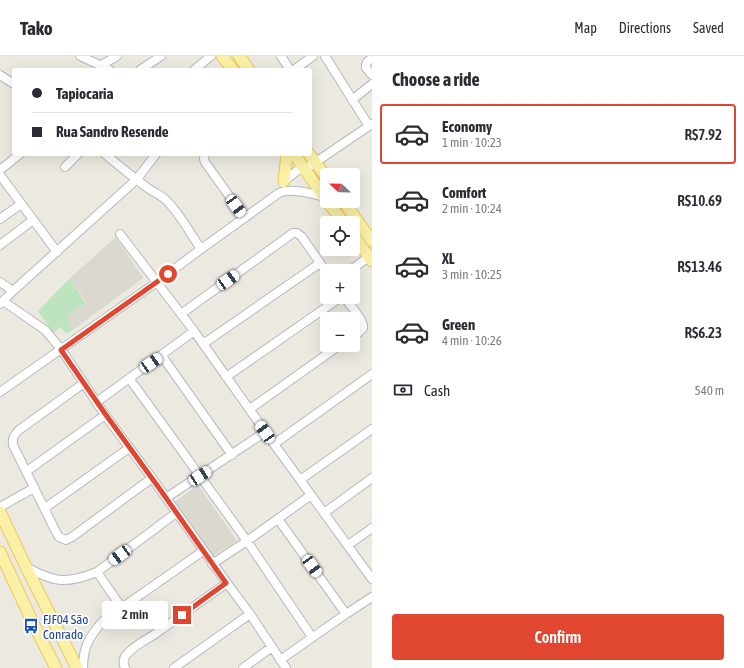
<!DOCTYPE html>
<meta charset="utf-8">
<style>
body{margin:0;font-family:"Asap Condensed",sans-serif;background:#f2f2f3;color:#2b2b33;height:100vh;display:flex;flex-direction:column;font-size:15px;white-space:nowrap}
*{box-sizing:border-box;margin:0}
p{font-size:13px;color:#7c7c81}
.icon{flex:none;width:22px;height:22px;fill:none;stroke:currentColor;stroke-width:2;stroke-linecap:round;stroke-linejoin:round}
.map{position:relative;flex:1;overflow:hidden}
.details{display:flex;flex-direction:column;background:#fff;width:372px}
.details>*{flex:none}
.hud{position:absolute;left:12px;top:12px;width:300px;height:88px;border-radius:4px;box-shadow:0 4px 16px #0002;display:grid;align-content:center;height:88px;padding:0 20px;background:#fff}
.needle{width:26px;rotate:292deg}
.controls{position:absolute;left:320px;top:112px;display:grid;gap:8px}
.controls a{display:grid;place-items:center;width:40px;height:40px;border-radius:4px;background:#fff;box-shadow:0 4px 16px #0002;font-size:20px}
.end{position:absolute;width:18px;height:18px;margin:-9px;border:5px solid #e14631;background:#fff;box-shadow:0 0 0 2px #fff}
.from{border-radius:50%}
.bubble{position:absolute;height:28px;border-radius:4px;background:#fff;box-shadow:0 4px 16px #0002;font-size:13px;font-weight:600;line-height:28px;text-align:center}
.car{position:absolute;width:12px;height:24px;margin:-12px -6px;border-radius:5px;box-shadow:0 0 3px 1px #0007;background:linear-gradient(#fff 24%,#345 0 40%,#fff 0 76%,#345 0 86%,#fff 0)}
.hud b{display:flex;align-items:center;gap:14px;height:38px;font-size:15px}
.hud b+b{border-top:1px solid #e1e1e2}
.hud i{width:10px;height:10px;background:#2b2b33}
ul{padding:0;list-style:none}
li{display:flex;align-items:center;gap:12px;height:60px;margin:0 8px 6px;padding:0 12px;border:2px solid transparent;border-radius:4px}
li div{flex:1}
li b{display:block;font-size:15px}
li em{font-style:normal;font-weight:600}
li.current{border-color:#e14631}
li>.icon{width:36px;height:36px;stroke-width:1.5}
h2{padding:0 20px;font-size:18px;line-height:48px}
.pay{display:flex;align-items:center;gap:10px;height:44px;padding:0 20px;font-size:15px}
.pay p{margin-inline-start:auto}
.action{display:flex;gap:8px;margin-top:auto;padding:8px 20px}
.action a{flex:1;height:46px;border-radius:4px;background:#e14631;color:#fff;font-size:16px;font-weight:600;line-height:46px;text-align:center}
header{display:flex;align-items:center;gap:24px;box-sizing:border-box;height:56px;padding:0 20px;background:#fff;border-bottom:1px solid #e1e1e2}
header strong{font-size:19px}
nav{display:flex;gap:22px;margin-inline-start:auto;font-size:14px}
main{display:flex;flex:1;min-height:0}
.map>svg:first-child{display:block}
.education{fill:#dbd9cf}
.green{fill:#bde3bf}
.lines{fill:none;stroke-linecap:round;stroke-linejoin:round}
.minor-casing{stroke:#b6b8bd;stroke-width:10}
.major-casing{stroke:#ebc85a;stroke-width:13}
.minor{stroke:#fff;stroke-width:8}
.major{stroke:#fbf1a6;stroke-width:11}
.route{stroke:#e14631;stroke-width:5}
.labels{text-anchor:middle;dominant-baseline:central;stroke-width:3.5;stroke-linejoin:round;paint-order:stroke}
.transit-label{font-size:13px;fill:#164399;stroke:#fff;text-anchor:start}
</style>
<header>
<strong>Tako</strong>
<nav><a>Map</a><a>Directions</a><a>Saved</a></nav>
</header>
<main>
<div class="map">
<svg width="372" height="612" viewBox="0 0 372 612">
<rect width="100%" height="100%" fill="#eceae0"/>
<!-- education -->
<path class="education" d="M 116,181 L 143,222 L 74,273 L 66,261 L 86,246 L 70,222 Z
M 198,429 L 237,485 L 211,501 L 172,448 Z"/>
<!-- green -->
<path class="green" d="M 70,222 L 85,247 L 66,261 L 74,273 L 66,278 L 61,271 L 53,277 L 38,255 Z"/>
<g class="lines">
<!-- minor casing -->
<g class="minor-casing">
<path id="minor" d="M 80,0 L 110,14
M 281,0 L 290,14
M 325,0 L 369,70
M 372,2 L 367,6 L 366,9 L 366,12 L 372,19
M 100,10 L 117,0
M 140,14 L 161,0
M 194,14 L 211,0
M 294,14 L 313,0
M 0,19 L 14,28
M 352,44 L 372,28
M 105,98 C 119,110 134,122 149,133 C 155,137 161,139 167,145 C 180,158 190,177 201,193
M 205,98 L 204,103 L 205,106 L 244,161
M 65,111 L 78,98
M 0,114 L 20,98
M 0,119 L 57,196
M 283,127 L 284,125 L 298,114 L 305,113 L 310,110 L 372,68
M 0,163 L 21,148
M 120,178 L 194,275 L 274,388 L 372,523
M 0,189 L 33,164
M 349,215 L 369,201
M 0,226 L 13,235
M 344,241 C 348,247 365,265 363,272 C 362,275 356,278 353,280
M 3,245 L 45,274 L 61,293 L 105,359 L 152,422 L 227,527 L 250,558 L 286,612
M 0,248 L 13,235 L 137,123 L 156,98
M 181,258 L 293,177 L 297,177 L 302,181 L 327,217
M 203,288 L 320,207
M 162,300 L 232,399
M 226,321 L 341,241
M 129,322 L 247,485 L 312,581
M 84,327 L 19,374 C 14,379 12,382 13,389 L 56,476 L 59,481 L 66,484 L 72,481 L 152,422
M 0,336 L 157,226 L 201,193 L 279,137 C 290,131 313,138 325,141
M 97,346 C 129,322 162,299 194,275
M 250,353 L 340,289
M 274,388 L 372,318
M 27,415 L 105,359
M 300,424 L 372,373
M 166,442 L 265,376
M 0,451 L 34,432
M 45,452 L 129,392
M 324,457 L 372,422
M 278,463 L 346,558
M 348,489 L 372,472
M 212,508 L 247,485 L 311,439
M 26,511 C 55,527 67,528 97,516 L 176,457
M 97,516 L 122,552
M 280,604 L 346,558 L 372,541
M 83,612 C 83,591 89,581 103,565 L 203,495
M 125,612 C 123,607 123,602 127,598 C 135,589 146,584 155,578 C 179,561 203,544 227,527
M 174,612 L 250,558
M 243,612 L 272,591"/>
</g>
<!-- major casing -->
<g class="major-casing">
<path id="major" d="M 222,0 L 233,14
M 239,0 L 249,14
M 294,98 L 327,145
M 309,98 L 327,122
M 284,125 L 287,98
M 327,145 L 344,167
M 343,145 L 372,185
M 353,179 L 372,205
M 0,456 L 26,511 L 77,612
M 0,496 L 32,565 L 56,612"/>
</g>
<!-- minor -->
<use href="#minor" class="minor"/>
<!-- major -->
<use href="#major" class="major"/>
</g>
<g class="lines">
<!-- route -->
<path class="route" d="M 168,218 L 61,294 L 106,359 L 159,432 L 226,527 L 182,559"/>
</g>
<!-- icons -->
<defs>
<g id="bus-bare" transform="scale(1.2)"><path d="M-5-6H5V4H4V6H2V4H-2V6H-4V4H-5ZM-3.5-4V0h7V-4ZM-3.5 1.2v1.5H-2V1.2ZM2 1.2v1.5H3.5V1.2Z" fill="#1a4fb4" stroke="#fff" stroke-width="2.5" paint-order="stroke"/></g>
</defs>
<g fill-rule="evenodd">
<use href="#bus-bare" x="31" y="570"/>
</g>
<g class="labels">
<!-- transit labels -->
<g class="transit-label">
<text x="43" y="563">FJF04 São<tspan x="43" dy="15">Conrado</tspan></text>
</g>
</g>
</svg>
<div class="controls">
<a><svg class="needle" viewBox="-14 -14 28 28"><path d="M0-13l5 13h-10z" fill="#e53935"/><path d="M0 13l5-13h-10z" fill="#7c7c81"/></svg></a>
<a><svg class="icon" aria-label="locate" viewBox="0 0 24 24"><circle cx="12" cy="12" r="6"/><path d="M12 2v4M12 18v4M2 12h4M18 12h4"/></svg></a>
<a>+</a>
<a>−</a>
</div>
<i class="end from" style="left:168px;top:218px"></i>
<i class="end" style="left:182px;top:559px"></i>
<div class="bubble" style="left:102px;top:545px;width:66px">2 min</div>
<i class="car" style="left:236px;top:150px;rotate:144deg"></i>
<i class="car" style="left:228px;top:224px;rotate:55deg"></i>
<i class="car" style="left:151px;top:307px;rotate:56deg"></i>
<i class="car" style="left:265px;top:376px;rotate:325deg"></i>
<i class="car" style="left:200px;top:420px;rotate:57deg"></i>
<i class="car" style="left:120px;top:499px;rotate:234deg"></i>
<i class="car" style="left:312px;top:510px;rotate:144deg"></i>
<div class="hud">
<b><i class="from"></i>Tapiocaria</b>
<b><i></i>Rua Sandro Resende</b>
</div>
</div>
<section class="details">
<h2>Choose a ride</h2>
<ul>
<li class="current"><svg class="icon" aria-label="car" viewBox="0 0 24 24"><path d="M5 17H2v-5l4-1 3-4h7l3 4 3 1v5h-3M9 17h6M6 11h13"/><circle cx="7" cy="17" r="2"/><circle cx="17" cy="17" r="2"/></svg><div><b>Economy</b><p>1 min · 10:23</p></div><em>R$7.92</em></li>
<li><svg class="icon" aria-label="car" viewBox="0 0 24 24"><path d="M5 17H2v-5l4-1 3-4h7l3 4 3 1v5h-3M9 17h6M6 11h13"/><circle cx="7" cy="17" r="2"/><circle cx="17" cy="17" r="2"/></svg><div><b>Comfort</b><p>2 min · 10:24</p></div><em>R$10.69</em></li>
<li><svg class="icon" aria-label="car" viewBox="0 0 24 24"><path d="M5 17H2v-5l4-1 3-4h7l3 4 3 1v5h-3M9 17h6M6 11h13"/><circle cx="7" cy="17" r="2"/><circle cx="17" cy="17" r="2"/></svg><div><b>XL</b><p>3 min · 10:25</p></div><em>R$13.46</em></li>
<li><svg class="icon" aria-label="car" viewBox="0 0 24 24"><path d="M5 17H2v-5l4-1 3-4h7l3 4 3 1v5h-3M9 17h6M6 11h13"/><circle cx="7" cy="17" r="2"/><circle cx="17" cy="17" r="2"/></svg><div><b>Green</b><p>4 min · 10:26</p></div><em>R$6.23</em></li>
</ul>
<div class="pay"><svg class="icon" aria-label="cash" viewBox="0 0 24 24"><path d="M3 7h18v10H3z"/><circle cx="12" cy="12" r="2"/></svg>Cash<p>540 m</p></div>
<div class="action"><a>Confirm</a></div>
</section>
</main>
